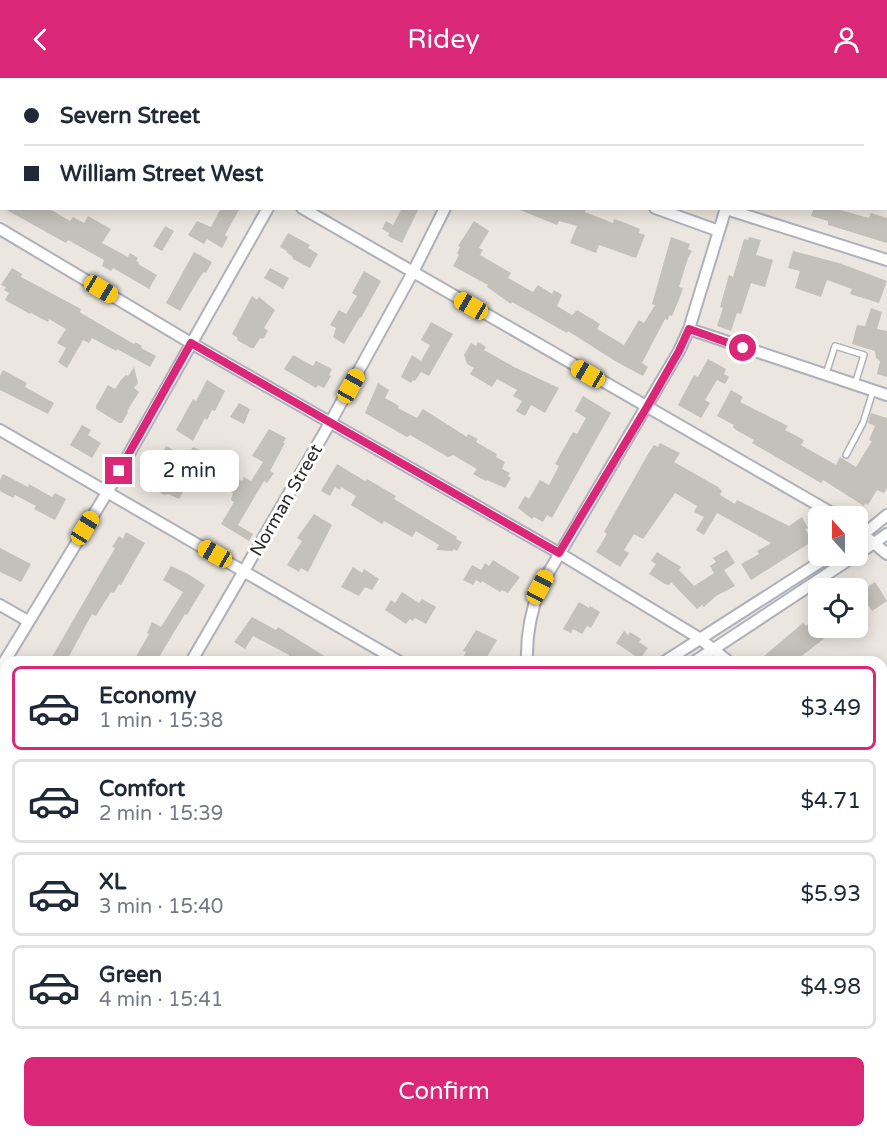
<!DOCTYPE html>
<meta charset="utf-8">
<style>
body{margin:0;font-family:"Varela Round",sans-serif;background:#f6f6f7;color:#1f2937;height:100vh;display:flex;flex-direction:column;font-size:22px;white-space:nowrap}
*{box-sizing:border-box;margin:0}
p{font-size:20px;color:#747a83}
.icon{flex:none;width:33px;height:33px;fill:none;stroke:currentColor;stroke-width:2;stroke-linecap:round;stroke-linejoin:round}
.map{position:relative;flex:1;overflow:hidden}
.side{position:absolute;left:0px;top:578px;width:888px;height:482px;display:flex;flex-direction:column;background:#fff;border-radius:18px 18px 0 0;box-shadow:0 3px 15px #0003}
.side>*{flex:none}
.hud{position:absolute;left:0px;top:0px;width:888px;height:132px;box-shadow:0 3px 15px #0003;display:grid;align-content:center;height:132px;padding:0 24px;background:#fff}
.needle{width:39px;rotate:339deg}
.fabs{position:absolute;left:808px;top:428px;display:grid;gap:12px}
.fabs a{display:grid;place-items:center;width:60px;height:60px;border-radius:9px;background:#fff;box-shadow:0 3px 15px #0003;font-size:30px}
.end{position:absolute;width:27px;height:27px;margin:-14px;border:8px solid #db2777;background:#fff;box-shadow:0 0 0 3px #fff}
.from{border-radius:50%}
.bubble{position:absolute;height:42px;border-radius:9px;background:#fff;box-shadow:0 3px 15px #0003;font-size:20px;font-weight:600;line-height:42px;text-align:center}
.car{position:absolute;width:18px;height:36px;margin:-18px -9px;border-radius:8px;box-shadow:0 0 4px 2px #0007;background:linear-gradient(#f5c518 24%,#345 0 40%,#f5c518 0 76%,#345 0 86%,#f5c518 0)}
.hud b{display:flex;align-items:center;gap:21px;height:57px;font-size:22px}
.hud b+b{border-top:2px solid #e0e1e3}
.hud i{width:15px;height:15px;background:#1f2937}
ul{padding:10px 0 0;list-style:none}
li{display:flex;align-items:center;gap:18px;height:84px;margin:0 12px 9px;padding:0 12px;border:3px solid #e0e1e3;border-radius:9px}
li div{flex:1}
li b{display:block;font-size:22px}
li em{font-style:normal;font-weight:600}
li.on{border-color:#db2777}
li>.icon{width:54px;height:54px;stroke-width:1.5}
.primary-button{display:flex;gap:12px;margin-top:auto;padding:12px 24px}
.primary-button a{flex:1;height:69px;border-radius:9px;background:#db2777;color:#fff;font-size:24px;font-weight:600;line-height:69px;text-align:center}
header{display:flex;justify-content:space-between;align-items:center;height:78px;padding:0 24px;background:#db2777;color:#fff;font-size:27px;font-weight:600}
.map>svg:first-child{display:block}
.building{fill:#c4c0ba}
.lines{fill:none;stroke-linecap:round;stroke-linejoin:round}
.lane-casing{stroke:#afb1ba;stroke-width:8}
.street-casing{stroke:#afb1ba;stroke-width:14}
.secondary-casing{stroke:#afb1ba;stroke-width:16}
.lane{stroke:#fff;stroke-width:5}
.street{stroke:#fff;stroke-width:10}
.secondary{stroke:#fff;stroke-width:14}
.route{stroke:#db2777;stroke-width:8}
.labels{text-anchor:middle;dominant-baseline:central;stroke-width:6;stroke-linejoin:round;paint-order:stroke}
.street-label{font-size:18px;fill:#2b2b2b;stroke:#fff}
</style>
<header><svg class="icon" aria-label="back" viewBox="0 0 24 24"><path d="M15 5l-7 7 7 7"/></svg>Ridey<svg class="icon" aria-label="person" viewBox="0 0 24 24"><circle cx="12" cy="8" r="4"/><path d="M4 21q1-7 8-7t8 7"/></svg></header>
<div class="map">
<svg width="887" height="1058" viewBox="0 0 887 1058">
<rect width="100%" height="100%" fill="#ebe6df"/>
<!-- building -->
<path class="building" d="M 3,130 L 48,130 L 70,143 L 73,139 L 84,145 L 88,138 L 111,151 L 102,165 L 128,179 L 130,175 L 138,180 L 136,183 L 139,184 L 138,186 L 157,197 L 149,211 L 113,190 L 111,193 L 102,188 L 104,182 L 68,162 L 66,165 Z
M 221,130 L 240,130 L 225,157 L 228,159 L 222,170 L 207,161 L 204,166 L 188,157 L 197,143 L 211,149 Z
M 402,130 L 419,130 L 402,165 L 388,158 L 389,155 L 382,151 L 386,143 L 393,147 Z
M 515,130 L 586,130 L 585,134 L 613,145 L 614,141 L 623,144 L 640,151 L 639,155 L 645,157 L 636,180 L 599,167 L 596,175 L 570,165 L 577,148 L 559,143 L 557,147 Z
M 814,130 L 833,130 L 869,140 L 871,135 L 887,140 L 887,165 L 828,147 L 828,143 L 811,138 Z
M 474,143 L 489,153 L 479,170 L 483,172 L 480,177 L 511,195 L 508,200 L 533,214 L 538,207 L 552,216 L 554,212 L 562,217 L 557,228 L 572,237 L 577,232 L 600,246 L 597,251 L 624,267 L 639,242 L 644,245 L 655,227 L 652,226 L 671,159 L 690,166 L 688,171 L 692,173 L 688,180 L 679,209 L 683,210 L 680,219 L 672,238 L 669,237 L 668,242 L 665,241 L 642,285 L 648,289 L 643,298 L 615,283 L 568,253 L 567,255 L 512,224 L 511,226 L 487,209 L 488,207 L 453,188 L 459,177 L 457,175 L 460,169 L 458,168 Z
M 165,148 L 174,153 L 162,173 L 153,168 Z
M 288,155 L 310,167 L 308,170 L 318,176 L 310,190 L 293,181 L 292,178 L 286,174 L 287,173 L 280,169 Z
M 749,159 L 761,162 L 756,177 L 773,182 L 765,209 L 751,205 L 741,236 L 737,235 L 731,253 L 717,248 L 723,230 L 720,229 L 729,197 L 733,199 L 744,161 L 748,162 Z
M 793,173 L 839,185 L 887,203 L 879,225 L 850,216 L 852,211 L 827,202 L 821,219 L 795,210 L 800,193 L 788,190 Z
M 194,174 L 212,184 L 206,195 L 204,194 L 200,199 L 180,233 L 166,225 Z
M 12,190 L 22,196 L 21,199 L 81,231 L 80,234 L 81,235 L 134,266 L 135,264 L 142,268 L 141,270 L 156,278 L 150,289 L 117,271 L 116,273 L 92,260 L 89,265 L 83,262 L 67,290 L 58,284 L 66,270 L 57,265 L 66,251 L 49,241 L 48,244 L 31,235 L 30,236 L 5,222 L 9,215 L 4,212 L 6,209 L 1,207 Z
M 270,190 L 289,200 L 283,211 L 264,200 Z
M 364,193 L 381,203 L 361,240 L 360,239 L 344,266 L 333,259 L 336,250 L 330,247 L 339,232 L 346,236 L 357,218 L 352,215 Z
M 252,218 L 257,222 L 259,219 L 275,232 L 264,250 L 268,253 L 263,261 L 260,260 L 254,270 L 251,270 L 237,262 L 238,260 L 232,256 Z
M 871,230 L 882,234 L 877,251 L 887,253 L 887,299 L 877,296 L 880,283 L 876,280 L 875,273 L 852,266 L 857,247 L 865,248 Z
M 431,244 L 453,256 L 429,298 L 421,294 L 415,303 L 413,302 L 411,305 L 401,299 L 412,277 L 421,283 L 430,267 L 421,262 Z
M 478,264 L 486,269 L 484,272 L 514,289 L 559,310 L 545,335 L 531,327 L 525,338 L 516,333 L 522,323 L 513,318 L 517,312 L 497,301 L 492,309 L 470,296 L 474,290 L 467,286 L 464,277 L 471,265 L 476,268 Z
M 293,277 L 313,288 L 316,283 L 332,291 L 329,297 L 331,298 L 324,310 L 318,307 L 316,310 L 284,291 Z
M 708,281 L 726,291 L 724,296 L 729,299 L 725,306 L 717,302 L 705,322 L 710,325 L 701,340 L 678,327 L 694,297 L 698,299 Z
M 134,289 L 138,305 L 134,310 L 139,314 L 127,333 L 128,334 L 122,345 L 119,345 L 96,331 L 96,328 L 108,307 L 115,311 L 121,302 L 126,297 L 128,298 Z
M 3,292 L 27,305 L 25,309 L 54,325 L 48,336 L 0,312 L 0,298 Z
M 207,302 L 225,313 L 215,333 L 212,332 L 207,342 L 205,340 L 193,363 L 176,352 L 193,321 L 196,323 Z
M 378,305 L 389,312 L 385,320 L 399,328 L 398,330 L 417,340 L 423,331 L 467,359 L 468,356 L 478,361 L 476,364 L 497,376 L 496,379 L 505,384 L 502,391 L 510,395 L 508,398 L 511,400 L 505,410 L 487,402 L 486,403 L 473,396 L 477,391 L 453,377 L 448,379 L 410,357 L 407,359 L 365,335 Z
M 731,312 L 743,319 L 740,324 L 788,348 L 785,352 L 804,362 L 801,367 L 836,387 L 840,379 L 856,389 L 872,363 L 869,362 L 875,348 L 868,345 L 871,335 L 887,340 L 887,410 L 884,415 L 877,412 L 868,427 L 865,425 L 864,428 L 823,402 L 821,405 L 752,365 L 754,362 L 736,352 L 733,349 L 734,347 L 717,338 Z
M 583,318 L 611,335 L 552,440 L 547,437 L 543,444 L 534,439 L 532,441 L 518,430 L 525,418 L 529,421 L 540,402 L 549,407 L 559,388 L 555,386 L 573,354 L 577,356 L 586,340 L 575,333 Z
M 239,325 L 250,331 L 244,346 L 230,339 Z
M 82,347 L 91,352 L 88,357 L 101,365 L 92,380 L 70,367 Z
M 269,351 L 286,360 L 283,365 L 285,365 L 270,393 L 274,395 L 267,405 L 264,403 L 238,447 L 253,456 L 249,463 L 221,446 L 234,424 L 231,422 L 233,415 L 227,411 L 235,399 L 242,403 L 244,399 L 251,403 L 263,384 L 252,378 Z
M 660,365 L 680,375 L 674,384 L 718,409 L 722,413 L 720,417 L 735,426 L 737,422 L 789,448 L 802,439 L 808,450 L 805,451 L 813,463 L 751,502 L 741,486 L 759,476 L 757,473 L 771,465 L 717,435 L 704,457 L 696,452 L 704,439 L 694,434 L 697,428 L 675,415 L 643,461 L 634,456 L 624,472 L 629,475 L 620,489 L 596,474 L 607,456 L 604,454 L 648,376 L 654,367 L 658,369 Z
M 166,368 L 187,379 L 193,369 L 204,374 L 200,386 L 188,380 L 176,402 L 184,407 L 182,411 L 184,412 L 179,421 L 168,416 L 164,417 L 149,407 L 163,384 L 160,380 Z
M 337,386 L 365,403 L 367,401 L 396,418 L 394,421 L 457,459 L 456,461 L 462,464 L 457,473 L 454,471 L 452,473 L 436,472 L 439,467 L 416,453 L 412,459 L 384,443 L 382,446 L 351,427 L 356,418 L 341,409 L 340,412 L 335,409 L 330,418 L 321,413 Z
M 3,396 L 28,409 L 29,406 L 52,419 L 55,415 L 66,421 L 55,442 L 34,431 L 36,428 L 15,417 L 13,420 L 0,413 L 0,402 Z
M 314,436 L 332,447 L 308,494 L 301,490 L 299,494 L 287,487 L 302,463 L 297,460 Z
M 126,454 L 145,465 L 121,507 L 119,506 L 114,515 L 111,514 L 96,538 L 92,536 L 66,584 L 49,584 L 115,470 L 112,469 L 119,458 L 123,461 Z
M 0,470 L 31,486 L 21,504 L 0,494 Z
M 727,472 L 735,485 L 724,492 L 735,508 L 716,518 L 704,529 L 702,527 L 697,531 L 671,504 L 669,507 L 665,506 L 649,496 L 656,486 L 651,483 L 657,474 L 681,489 L 679,492 L 694,508 L 714,495 L 710,488 L 716,484 L 713,480 Z
M 493,482 L 520,499 L 508,515 L 502,512 L 500,514 L 482,503 L 481,505 L 476,502 L 473,507 L 463,502 L 472,487 L 481,492 L 485,485 L 489,488 Z
M 171,488 L 188,496 L 205,507 L 187,537 L 185,536 L 156,584 L 133,584 L 149,556 L 147,555 L 152,544 L 161,549 L 183,514 L 163,502 Z
M 353,489 L 362,495 L 364,491 L 379,501 L 372,512 L 365,509 L 359,518 L 341,509 Z
M 875,504 L 887,523 L 872,533 L 869,528 L 858,538 L 858,515 Z
M 402,514 L 419,525 L 422,521 L 436,529 L 426,546 L 415,540 L 413,543 L 410,541 L 406,546 L 385,532 L 391,522 L 395,525 Z
M 579,524 L 589,530 L 590,528 L 600,534 L 591,550 L 587,548 L 582,556 L 573,551 L 571,555 L 563,551 Z
M 819,537 L 819,549 L 839,549 L 794,584 L 757,584 L 803,545 L 806,548 Z
M 252,539 L 276,552 L 278,549 L 334,584 L 285,584 L 289,577 L 253,558 L 245,571 L 234,564 Z
M 476,552 L 497,562 L 484,584 L 460,584 L 466,574 L 463,573 Z
M 624,553 L 628,557 L 630,554 L 641,561 L 639,564 L 648,570 L 640,581 L 616,565 Z"/>
<g class="lines">
<!-- lane casing -->
<g class="lane-casing">
<path id="lane" d="M 826,296 L 835,268 L 864,277 L 855,306
M 846,377 L 863,345 L 873,313
M 0,1000 L 6,1005
M 810,1053 L 813,1058"/>
</g>
<!-- street casing -->
<g class="street-casing">
<path id="street" d="M 77,0 L 79,2
M 334,2 L 334,0
M 494,2 L 494,0
M 764,2 L 764,0
M 886,44 L 887,44
M 302,130 L 837,438
M 655,130 L 719,153
M 726,131 L 887,182
M 0,151 L 191,265 L 559,475 L 699,560 L 729,584
M 689,251 L 887,317
M 0,352 L 400,584
M 858,452 L 887,476
M 859,460 L 887,437
M 858,476 L 887,456
M 0,527 L 28,543
M 191,584 L 330,345 L 413,194 L 445,130
M 527,584 C 526,557 531,533 540,509 L 679,273 L 689,251 L 726,130
M 664,584 L 831,477
M 694,584 L 856,477
M 0,591 L 108,413 L 268,130
M 882,703 L 887,707
M 0,759 L 6,765
M 882,775 L 887,772
M 882,794 L 887,792
M 0,941 L 6,935
M 163,1058 L 168,1053
M 367,1058 L 371,1053"/>
</g>
<!-- secondary casing -->
<g class="secondary-casing">
<path id="secondary" d="M 0,700 L 6,703
M 882,1001 L 887,998
M 882,1028 L 887,1025
M 527,1053 L 534,1058
M 797,1058 L 804,1053
M 837,1058 L 845,1053"/>
</g>
<!-- lane -->
<use href="#lane" class="lane"/>
<!-- street -->
<use href="#street" class="street"/>
<!-- secondary -->
<use href="#secondary" class="secondary"/>
</g>
<g class="lines">
<!-- route -->
<path class="route" d="M 119,393 L 191,265 L 559,475 L 647,329 L 679,273 L 689,251 L 743,270"/>
</g>
<g class="labels">
<!-- street labels -->
<g class="street-label">
<text transform="translate(286 422) rotate(-60)">Norman Street</text>
</g>
</g>
</svg>
<div class="fabs">
<a><svg class="needle" viewBox="-14 -14 28 28"><path d="M0-13l5 13h-10z" fill="#e53935"/><path d="M0 13l5-13h-10z" fill="#747a83"/></svg></a>
<a><svg class="icon" aria-label="locate" viewBox="0 0 24 24"><circle cx="12" cy="12" r="6"/><path d="M12 2v4M12 18v4M2 12h4M18 12h4"/></svg></a>
</div>
<i class="end from" style="left:743px;top:270px"></i>
<i class="end" style="left:119px;top:393px"></i>
<div class="bubble" style="left:140px;top:372px;width:99px">2 min</div>
<i class="car" style="left:101px;top:211px;rotate:121deg"></i>
<i class="car" style="left:471px;top:228px;rotate:300deg"></i>
<i class="car" style="left:588px;top:296px;rotate:300deg"></i>
<i class="car" style="left:351px;top:308px;rotate:29deg"></i>
<i class="car" style="left:85px;top:450px;rotate:32deg"></i>
<i class="car" style="left:215px;top:476px;rotate:300deg"></i>
<i class="car" style="left:540px;top:509px;rotate:28deg"></i>
<div class="hud">
<b><i class="from"></i>Severn Street</b>
<b><i></i>William Street West</b>
</div>
<section class="side">
<ul>
<li class="on"><svg class="icon" aria-label="car" viewBox="0 0 24 24"><path d="M5 17H2v-5l4-1 3-4h7l3 4 3 1v5h-3M9 17h6M6 11h13"/><circle cx="7" cy="17" r="2"/><circle cx="17" cy="17" r="2"/></svg><div><b>Economy</b><p>1 min · 15:38</p></div><em>$3.49</em></li>
<li><svg class="icon" aria-label="car" viewBox="0 0 24 24"><path d="M5 17H2v-5l4-1 3-4h7l3 4 3 1v5h-3M9 17h6M6 11h13"/><circle cx="7" cy="17" r="2"/><circle cx="17" cy="17" r="2"/></svg><div><b>Comfort</b><p>2 min · 15:39</p></div><em>$4.71</em></li>
<li><svg class="icon" aria-label="car" viewBox="0 0 24 24"><path d="M5 17H2v-5l4-1 3-4h7l3 4 3 1v5h-3M9 17h6M6 11h13"/><circle cx="7" cy="17" r="2"/><circle cx="17" cy="17" r="2"/></svg><div><b>XL</b><p>3 min · 15:40</p></div><em>$5.93</em></li>
<li><svg class="icon" aria-label="car" viewBox="0 0 24 24"><path d="M5 17H2v-5l4-1 3-4h7l3 4 3 1v5h-3M9 17h6M6 11h13"/><circle cx="7" cy="17" r="2"/><circle cx="17" cy="17" r="2"/></svg><div><b>Green</b><p>4 min · 15:41</p></div><em>$4.98</em></li>
</ul>
<div class="primary-button"><a>Confirm</a></div>
</section>
</div>
